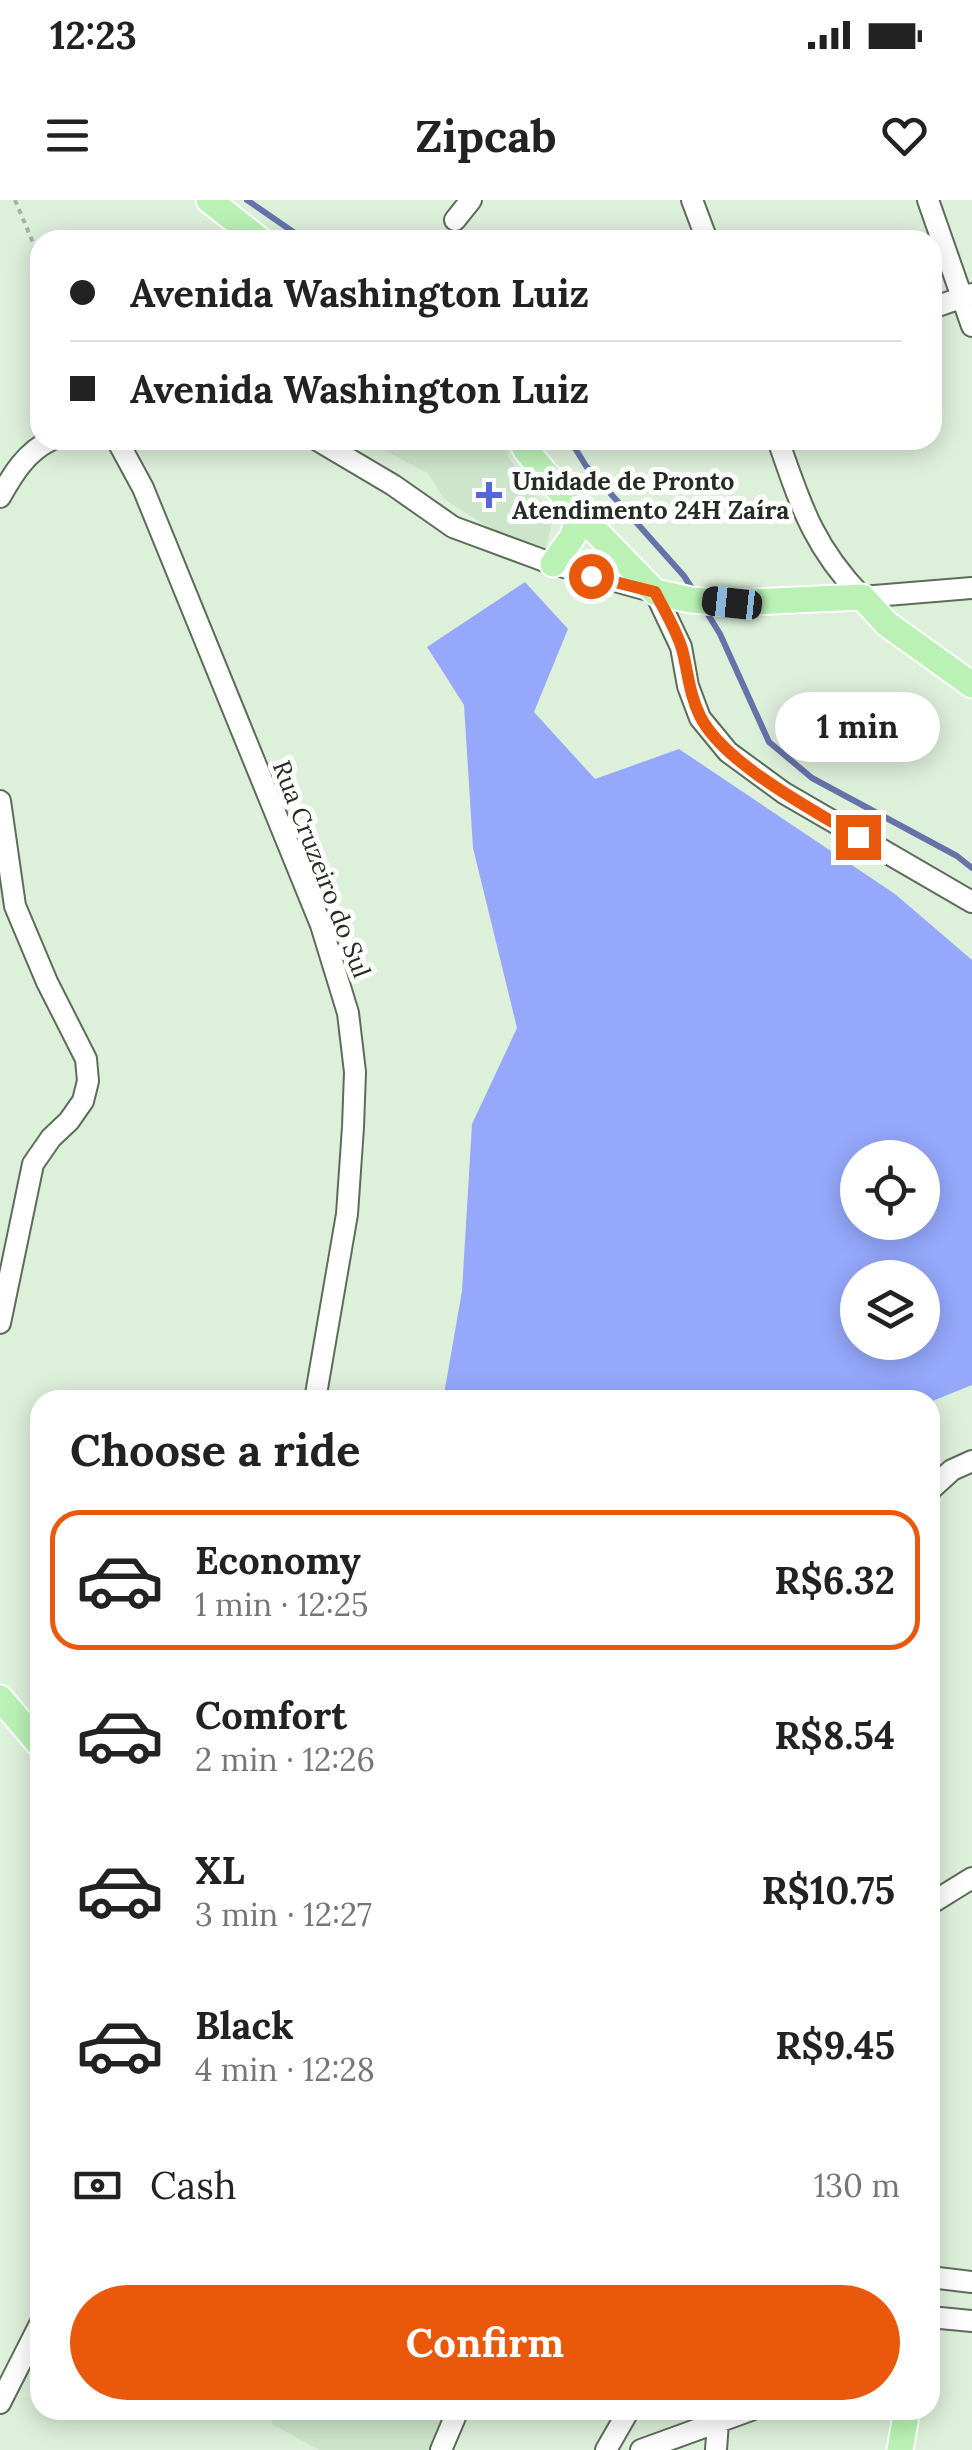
<!DOCTYPE html>
<meta charset="utf-8">
<style>
body{margin:0;font-family:Lora,serif;background:#f6f6f6;color:#222;height:100vh;display:flex;flex-direction:column;font-size:38px;white-space:nowrap}
*{box-sizing:border-box;margin:0}
p{font-size:32px;color:#767676}
.icon{flex:none;width:55px;height:55px;fill:none;stroke:currentColor;stroke-width:2;stroke-linecap:round;stroke-linejoin:round}
.map{position:relative;flex:1;overflow:hidden}
.panel{position:absolute;left:30px;top:1190px;width:910px;height:1030px;display:flex;flex-direction:column;background:#fff;border-radius:30px;box-shadow:0 5px 25px #0003}
.panel>*{flex:none}
.hud{position:absolute;left:30px;top:30px;width:912px;height:220px;border-radius:30px;box-shadow:0 5px 25px #0003;display:grid;align-content:center;height:220px;padding:0 40px;background:#fff}
.fabs{position:absolute;left:840px;top:940px;display:grid;gap:20px}
.fabs a{display:grid;place-items:center;width:100px;height:100px;border-radius:50%;background:#fff;box-shadow:0 5px 25px #0003;font-size:50px}
.end{position:absolute;width:45px;height:45px;margin:-22px;border:12px solid #ea580c;background:#fff;box-shadow:0 0 0 5px #fff}
.from{border-radius:50%}
.bubble{position:absolute;height:70px;border-radius:35px;background:#fff;box-shadow:0 5px 25px #0003;font-size:32px;font-weight:800;line-height:70px;text-align:center}
.car{position:absolute;width:30px;height:60px;margin:-30px -15px;border-radius:12px;box-shadow:0 0 8px 2px #0007;background:linear-gradient(#222 24%,#8ab4d8 0 40%,#222 0 76%,#8ab4d8 0 86%,#222 0)}
.hud b{display:flex;align-items:center;gap:35px;height:95px;font-size:38px}
.hud b+b{border-top:2px solid #e0e0e0}
.hud i{width:25px;height:25px;background:#222}
ul{padding:0;list-style:none}
li{display:flex;align-items:center;gap:30px;height:140px;margin:0 20px 15px;padding:0 20px;border:5px solid transparent;border-radius:30px}
li div{flex:1}
li b{display:block;font-size:38px}
li em{font-style:normal;font-weight:800}
li.current{border-color:#ea580c}
li>.icon{width:90px;height:90px;stroke-width:1.5}
h2{padding:0 40px;font-size:45px;line-height:120px}
.pay{display:flex;align-items:center;gap:25px;height:110px;padding:0 40px;font-size:38px}
.pay p{margin-inline-start:auto}
.cta{display:flex;gap:20px;margin-top:auto;padding:20px 40px}
.cta a{flex:1;height:115px;border-radius:60px;background:#ea580c;color:#fff;font-size:40px;font-weight:800;line-height:115px;text-align:center}
.status{display:flex;justify-content:space-between;align-items:center;height:70px;padding:0 50px;background:#fff;direction:ltr}
.status svg{height:28px;fill:currentColor}
header{display:flex;justify-content:space-between;align-items:center;height:130px;padding:0 40px;background:#fff;font-size:45px;font-weight:800}
.map>svg:first-child{display:block}
.built{fill:#cde5ca}
.forest{fill:#95a8fb;fill-rule:evenodd}
.lines{fill:none;stroke-linecap:round;stroke-linejoin:round}
.stream{stroke:#6573a9;stroke-width:6}
.minor-casing{stroke:#5c6d5a;stroke-width:24}
.major-casing{stroke:#fff;stroke-width:29}
.path{stroke:#a3b2a1;stroke-width:4;stroke-dasharray:5 5;stroke-linecap:butt}
.minor{stroke:#fff;stroke-width:20}
.major{stroke:#baf2b5;stroke-width:25}
.route{stroke:#ea580c;stroke-width:12}
.poi-dot{fill:#5667dd;stroke:#fff;stroke-width:4}
.labels{text-anchor:middle;dominant-baseline:central;stroke-width:10;stroke-linejoin:round;paint-order:stroke}
.poi-label{font-size:25px;font-weight:bold;fill:#252c24;stroke:#fff;text-anchor:start}
.street-label{font-size:25px;fill:#252c24;stroke:#fff}
</style>
<div class="status"><b>12:23</b><svg viewBox="0 0 49 12"><path d="M0 12V9h3v3zM5 12V6h3v6zM10 12V3h3v9zM15 12V0h3v12zM26 1h20v11H26zM47 4h2v5h-2z"/></svg></div>
<header><svg class="icon" aria-label="menu" viewBox="0 0 24 24"><path d="M4 6h16M4 12h16M4 18h16"/></svg>Zipcab<svg class="icon" aria-label="heart" viewBox="0 0 24 24"><path d="M12 20l-8-8c-3-5 5-10 8-4 3-6 11-1 8 4z"/></svg></header>
<div class="map">
<svg width="972" height="2250" viewBox="0 0 972 2250">
<rect width="100%" height="100%" fill="#ddf0da"/>
<!-- built -->
<path class="built" d="M 364,240 L 504,240 L 508,257 L 532,291 L 554,315 L 545,351 L 513,343 L 444,299 L 428,273 Z
M 273,2210 L 445,2210 L 428,2250 L 319,2250 L 272,2224 Z"/>
<!-- forest -->
<path class="forest" d="M 525,382 L 568,429 L 534,512 L 595,579 L 679,549 L 895,694 L 972,760 L 972,1185 L 930,1202 L 930,1200 L 443,1200 L 462,1091 L 472,924 L 517,828 L 473,648 L 464,505 L 427,447 ZM 858,958 L 922,958 L 922,1022 L 858,1022 ZM 858,1078 L 922,1078 L 922,1142 L 858,1142 Z"/>
<g class="lines">
<!-- stream -->
<path class="stream" d="M 247,0 L 305,40
M 570,240 L 586,266 L 684,376 L 695,393
M 704,408 L 720,434 L 769,542 L 812,578 L 957,656 L 972,668"/>
<!-- minor casing -->
<g class="minor-casing">
<path id="minor" d="M 692,0 L 707,40
M 928,0 L 972,126
M 455,20 L 471,0
M 932,108 L 972,94
M 117,240 L 143,288 L 321,725 L 348,813 L 355,872 L 353,927 L 347,1014 L 315,1200
M 317,240 L 393,285 L 453,327 L 553,364 L 655,392 L 681,447 L 688,486 L 700,518 L 728,552 L 784,593 L 972,702
M 778,240 C 801,306 813,346 862,397 L 972,388
M 0,297 C 13,274 26,252 51,240
M 0,601 L 15,706 L 47,782 L 86,859 L 88,881 L 83,901 L 69,921 L 51,938 L 33,964 L 0,1123
M 930,1290 L 952,1270 L 972,1261
M 930,1704 L 972,1678
M 930,2077 L 972,2082
M 930,2117 L 972,2121
M 0,2203 L 40,2124
M 441,2250 L 458,2210
M 606,2250 L 629,2210
M 641,2250 L 751,2210
M 716,2250 L 718,2222"/>
</g>
<!-- major casing -->
<g class="major-casing">
<path id="major" d="M 209,0 L 260,40
M 521,240 L 526,250 L 579,314 L 655,392 L 691,400 L 731,403 L 862,397 L 887,424 L 972,485
M 553,364 L 573,336 L 579,314
M 0,1498 L 40,1545
M 900,2250 L 907,2210"/>
</g>
<!-- path -->
<path class="path" d="M 15,0 L 40,59"/>
<!-- minor -->
<use href="#minor" class="minor"/>
<!-- major -->
<use href="#major" class="major"/>
</g>
<g class="lines">
<!-- route -->
<path class="route" d="M 591,376 L 655,392 C 664,410 676,429 682,449 C 688,471 689,494 700,516 C 723,563 813,610 858,637"/>
</g>
<!-- markers -->
<path class="poi-dot" d="M484 280h10v10h10v10h-10v10h-10v-10h-10v-10h10z"/>
<g class="labels">
<!-- poi labels -->
<g class="poi-label">
<text x="512" y="281">Unidade de Pronto<tspan x="512" dy="29">Atendimento 24H Zaíra</tspan></text>
</g>
<!-- street labels -->
<g class="street-label">
<text transform="translate(322 669) rotate(69)">Rua Cruzeiro do Sul</text>
</g>
</g>
</svg>
<div class="fabs">
<a><svg class="icon" aria-label="locate" viewBox="0 0 24 24"><circle cx="12" cy="12" r="6"/><path d="M12 2v4M12 18v4M2 12h4M18 12h4"/></svg></a>
<a><svg class="icon" aria-label="layers" viewBox="0 0 24 24"><path d="M12 4l9 5-9 5-9-5zM3 14l9 5 9-5"/></svg></a>
</div>
<i class="end from" style="left:591px;top:376px"></i>
<i class="end" style="left:858px;top:637px"></i>
<div class="bubble" style="left:775px;top:492px;width:165px">1 min</div>
<i class="car" style="left:732px;top:403px;rotate:276deg"></i>
<div class="hud">
<b><i class="from"></i>Avenida Washington Luiz</b>
<b><i></i>Avenida Washington Luiz</b>
</div>
<section class="panel">
<h2>Choose a ride</h2>
<ul>
<li class="current"><svg class="icon" aria-label="car" viewBox="0 0 24 24"><path d="M5 17H2v-5l4-1 3-4h7l3 4 3 1v5h-3M9 17h6M6 11h13"/><circle cx="7" cy="17" r="2"/><circle cx="17" cy="17" r="2"/></svg><div><b>Economy</b><p>1 min · 12:25</p></div><em>R$6.32</em></li>
<li><svg class="icon" aria-label="car" viewBox="0 0 24 24"><path d="M5 17H2v-5l4-1 3-4h7l3 4 3 1v5h-3M9 17h6M6 11h13"/><circle cx="7" cy="17" r="2"/><circle cx="17" cy="17" r="2"/></svg><div><b>Comfort</b><p>2 min · 12:26</p></div><em>R$8.54</em></li>
<li><svg class="icon" aria-label="car" viewBox="0 0 24 24"><path d="M5 17H2v-5l4-1 3-4h7l3 4 3 1v5h-3M9 17h6M6 11h13"/><circle cx="7" cy="17" r="2"/><circle cx="17" cy="17" r="2"/></svg><div><b>XL</b><p>3 min · 12:27</p></div><em>R$10.75</em></li>
<li><svg class="icon" aria-label="car" viewBox="0 0 24 24"><path d="M5 17H2v-5l4-1 3-4h7l3 4 3 1v5h-3M9 17h6M6 11h13"/><circle cx="7" cy="17" r="2"/><circle cx="17" cy="17" r="2"/></svg><div><b>Black</b><p>4 min · 12:28</p></div><em>R$9.45</em></li>
</ul>
<div class="pay"><svg class="icon" aria-label="cash" viewBox="0 0 24 24"><path d="M3 7h18v10H3z"/><circle cx="12" cy="12" r="2"/></svg>Cash<p>130 m</p></div>
<div class="cta"><a>Confirm</a></div>
</section>
</div>
